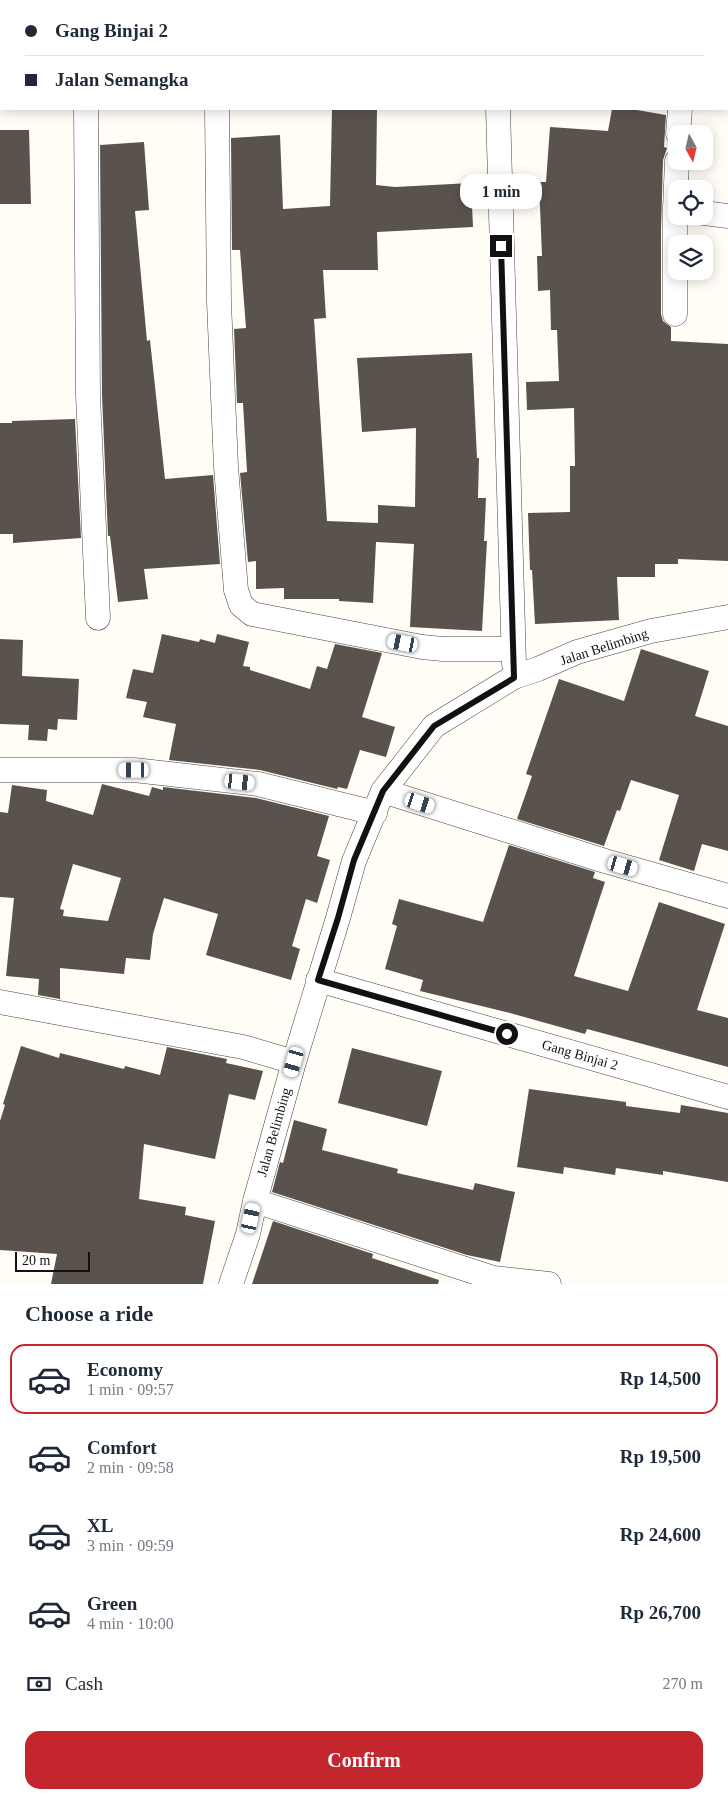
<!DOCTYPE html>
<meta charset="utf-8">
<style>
body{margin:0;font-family:Georgia,serif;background:#f6f6f7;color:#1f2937;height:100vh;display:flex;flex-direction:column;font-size:19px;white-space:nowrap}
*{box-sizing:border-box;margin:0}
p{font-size:16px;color:#747a83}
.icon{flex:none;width:28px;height:28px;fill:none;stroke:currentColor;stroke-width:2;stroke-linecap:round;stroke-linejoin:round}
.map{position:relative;height:1284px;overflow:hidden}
.drawer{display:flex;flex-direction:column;background:#fff;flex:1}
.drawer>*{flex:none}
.top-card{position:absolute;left:0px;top:0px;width:729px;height:110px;box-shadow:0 2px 12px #0003;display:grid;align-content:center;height:110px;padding:0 25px;background:#fff}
.needle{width:32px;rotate:172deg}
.fabs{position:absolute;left:668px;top:125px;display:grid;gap:10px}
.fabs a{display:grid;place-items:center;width:45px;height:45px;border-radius:10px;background:#fff;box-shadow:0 2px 12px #0003;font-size:25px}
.scale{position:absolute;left:15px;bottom:12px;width:75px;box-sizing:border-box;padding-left:5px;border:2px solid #111;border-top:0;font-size:14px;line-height:18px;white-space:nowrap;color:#111;-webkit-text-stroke:4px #fff;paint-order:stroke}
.end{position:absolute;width:22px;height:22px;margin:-11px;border:6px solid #111;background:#fff;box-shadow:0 0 0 2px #fff}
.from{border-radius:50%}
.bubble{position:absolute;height:35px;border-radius:15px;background:#fff;box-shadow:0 2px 12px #0003;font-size:16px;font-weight:800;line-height:35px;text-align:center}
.car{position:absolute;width:15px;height:30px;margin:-15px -8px;border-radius:6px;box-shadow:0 0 4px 1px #0007;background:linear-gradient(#fff 24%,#345 0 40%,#fff 0 76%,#345 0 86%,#fff 0)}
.top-card b{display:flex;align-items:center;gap:18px;height:48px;font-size:19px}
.top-card b+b{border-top:1px solid #e0e1e3}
.top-card i{width:12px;height:12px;background:#1f2937}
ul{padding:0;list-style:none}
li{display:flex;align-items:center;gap:15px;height:70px;margin:0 10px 8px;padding:0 15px;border:2px solid transparent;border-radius:15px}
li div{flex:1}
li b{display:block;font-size:19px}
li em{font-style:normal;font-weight:800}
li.selected{border-color:#c4262e}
li>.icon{width:45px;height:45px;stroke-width:1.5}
h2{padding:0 25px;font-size:22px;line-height:60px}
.pay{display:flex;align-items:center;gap:12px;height:55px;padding:0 25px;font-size:19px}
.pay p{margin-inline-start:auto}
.button{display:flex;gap:10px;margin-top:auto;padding:10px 25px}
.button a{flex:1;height:58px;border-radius:15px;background:#c4262e;color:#fff;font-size:20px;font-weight:800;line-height:58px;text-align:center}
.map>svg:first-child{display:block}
.building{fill:#5a524d;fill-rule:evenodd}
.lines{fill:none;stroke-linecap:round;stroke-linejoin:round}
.minor-casing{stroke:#444;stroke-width:25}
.minor{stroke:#fff;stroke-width:24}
.route{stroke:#111;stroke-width:6}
.labels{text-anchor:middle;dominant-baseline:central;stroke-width:5;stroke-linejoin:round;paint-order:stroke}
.street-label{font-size:14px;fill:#111;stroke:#fff}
</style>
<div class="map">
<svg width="728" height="1284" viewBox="0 0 728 1284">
<rect width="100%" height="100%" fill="#fffdf5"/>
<!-- building -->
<path class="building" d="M 332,109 L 377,109 L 376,185 L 395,187 L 471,183 L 473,227 L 377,232 L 378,270 L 323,270 L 326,318 L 314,319 L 327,521 L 378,523 L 378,505 L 415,507 L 416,428 L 362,432 L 357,358 L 472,353 L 477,458 L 479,458 L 478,498 L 486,498 L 484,541 L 487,541 L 482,631 L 410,627 L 414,544 L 376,542 L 373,603 L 339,601 L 339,599 L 284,599 L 284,588 L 256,589 L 256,561 L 248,562 L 240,473 L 247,472 L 243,403 L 237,403 L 234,329 L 246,328 L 240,250 L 232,250 L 231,138 L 280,135 L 283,209 L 330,206 Z
M 612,109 L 631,109 L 666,115 L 664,147 L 667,148 L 663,160 L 661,230 L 661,314 L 663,321 L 671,327 L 671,341 L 728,344 L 728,561 L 678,559 L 678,564 L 655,564 L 655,577 L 617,577 L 619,620 L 535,624 L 532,570 L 530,570 L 528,513 L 570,512 L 570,466 L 575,466 L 574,408 L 527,410 L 526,382 L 559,381 L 557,330 L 551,330 L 550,290 L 538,291 L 537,256 L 542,256 L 539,182 L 546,182 L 550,127 L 608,131 Z
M 0,130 L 29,130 L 31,204 L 0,204 Z
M 144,142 L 149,210 L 135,211 L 147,341 L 150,340 L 165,479 L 213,475 L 220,564 L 144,569 L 148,599 L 118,602 L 110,536 L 108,536 L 102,395 L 100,145 Z
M 75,419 L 81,538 L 13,543 L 13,534 L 0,534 L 0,423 L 12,423 L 12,421 Z
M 162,634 L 199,642 L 200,639 L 215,643 L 217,634 L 249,642 L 243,666 L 250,667 L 250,670 L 310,689 L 317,666 L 327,669 L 335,644 L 382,653 L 362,717 L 395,727 L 386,757 L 360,750 L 347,789 L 338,787 L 337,789 L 260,770 L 169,760 L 176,724 L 143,717 L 147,702 L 126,698 L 133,669 L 153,673 Z
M 0,639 L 23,640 L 22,676 L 79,679 L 77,720 L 58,719 L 57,730 L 48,729 L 47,741 L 28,740 L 29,725 L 0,724 Z
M 641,649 L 709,671 L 695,716 L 728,726 L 728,851 L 702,844 L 694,871 L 659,860 L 679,795 L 631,780 L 620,811 L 617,810 L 604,846 L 517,819 L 532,776 L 526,774 L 559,679 L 624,701 Z
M 102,784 L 149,796 L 152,787 L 163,790 L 163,787 L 256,798 L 329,816 L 317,856 L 330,860 L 317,903 L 306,899 L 292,946 L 300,949 L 291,980 L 206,955 L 218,914 L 164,898 L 153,934 L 150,960 L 126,958 L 124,974 L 60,968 L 60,999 L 38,995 L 39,979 L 6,976 L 14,898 L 0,897 L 0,812 L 8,813 L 12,785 L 47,790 L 46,801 L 93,815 ZM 73,864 L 121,878 L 108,921 L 63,916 L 64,910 L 60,909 Z
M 509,845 L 595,872 L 593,878 L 605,882 L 574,976 L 628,991 L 659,902 L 725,924 L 697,1010 L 728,1018 L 728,1067 L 587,1029 L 585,1034 L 510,1013 L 420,991 L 423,980 L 385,969 L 397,926 L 392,924 L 399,899 L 483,922 Z
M 21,1046 L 59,1058 L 60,1053 L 124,1069 L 125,1066 L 160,1075 L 167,1047 L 227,1059 L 226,1063 L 263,1071 L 255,1100 L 229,1094 L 215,1159 L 144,1144 L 139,1199 L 186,1207 L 185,1215 L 215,1221 L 203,1284 L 51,1284 L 57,1254 L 0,1250 L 0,1121 L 5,1105 L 3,1104 Z
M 352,1048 L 442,1071 L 427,1126 L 338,1103 Z
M 529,1089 L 626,1102 L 626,1106 L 680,1113 L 681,1105 L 728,1113 L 728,1182 L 663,1171 L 663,1175 L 616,1168 L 615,1175 L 564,1167 L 563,1174 L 517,1167 Z
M 294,1120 L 327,1129 L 322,1150 L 398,1169 L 397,1173 L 473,1190 L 475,1183 L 515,1192 L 500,1262 L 467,1255 L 272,1192 L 280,1162 L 283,1163 Z
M 273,1221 L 373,1254 L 372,1258 L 439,1280 L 438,1284 L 252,1284 Z"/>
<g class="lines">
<!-- minor casing -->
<g class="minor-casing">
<path id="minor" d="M 0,6 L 1,6
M 728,23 L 728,24
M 86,109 L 88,395 L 98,618
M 217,109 L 219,302 L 226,467 L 236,590 L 241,605 L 252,614 L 422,647 L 443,649 L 513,649
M 498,109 L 514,664
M 678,134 L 680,109
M 704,213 L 728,216
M 675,314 L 675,208 L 677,161
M 0,770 L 134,770 L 258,784 L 375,813
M 383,791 L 605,861 L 728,896
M 318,980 L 728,1097
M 0,1002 L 243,1047 L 294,1062
M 255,1201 L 493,1278 L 549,1284
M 231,1284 L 248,1234 L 255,1201 L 294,1062 L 338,918 L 354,861 L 383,791 L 434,726 L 514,677 L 538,669 L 577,652 L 651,631 L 728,617"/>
</g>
<!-- minor -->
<use href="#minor" class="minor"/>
</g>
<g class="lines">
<!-- route -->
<path class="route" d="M 501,246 L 514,678 L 434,726 L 383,791 L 354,860 L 338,918 L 318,980 L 507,1034"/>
</g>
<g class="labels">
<!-- street labels -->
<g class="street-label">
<text transform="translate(604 647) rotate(-18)">Jalan Belimbing</text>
<text transform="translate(580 1055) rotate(16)">Gang Binjai 2</text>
<text transform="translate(274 1132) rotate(-74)">Jalan Belimbing</text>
</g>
</g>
</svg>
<div class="fabs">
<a><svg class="needle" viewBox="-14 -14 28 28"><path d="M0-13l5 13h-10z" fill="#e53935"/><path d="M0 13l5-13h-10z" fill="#747a83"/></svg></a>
<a><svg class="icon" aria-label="locate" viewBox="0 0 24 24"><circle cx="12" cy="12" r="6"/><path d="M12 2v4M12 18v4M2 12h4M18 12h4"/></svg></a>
<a><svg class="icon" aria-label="layers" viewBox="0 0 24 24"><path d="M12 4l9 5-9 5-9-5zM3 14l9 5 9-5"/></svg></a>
</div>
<div class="scale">20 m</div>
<i class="end from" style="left:507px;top:1034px"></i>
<i class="end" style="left:501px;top:246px"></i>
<div class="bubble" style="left:460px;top:174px;width:82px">1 min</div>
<i class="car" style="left:403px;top:643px;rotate:281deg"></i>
<i class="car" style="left:134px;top:770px;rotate:270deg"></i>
<i class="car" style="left:240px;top:782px;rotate:96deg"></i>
<i class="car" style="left:420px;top:803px;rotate:108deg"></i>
<i class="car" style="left:623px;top:866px;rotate:106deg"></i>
<i class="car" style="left:294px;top:1062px;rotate:196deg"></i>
<i class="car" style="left:251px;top:1218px;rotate:12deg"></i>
<div class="top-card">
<b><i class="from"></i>Gang Binjai 2</b>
<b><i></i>Jalan Semangka</b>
</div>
</div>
<section class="drawer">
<h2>Choose a ride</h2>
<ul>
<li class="selected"><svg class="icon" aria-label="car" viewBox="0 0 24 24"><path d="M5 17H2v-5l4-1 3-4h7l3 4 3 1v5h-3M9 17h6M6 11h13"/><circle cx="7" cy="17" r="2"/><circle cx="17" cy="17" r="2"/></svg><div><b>Economy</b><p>1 min · 09:57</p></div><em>Rp 14,500</em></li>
<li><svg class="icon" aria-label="car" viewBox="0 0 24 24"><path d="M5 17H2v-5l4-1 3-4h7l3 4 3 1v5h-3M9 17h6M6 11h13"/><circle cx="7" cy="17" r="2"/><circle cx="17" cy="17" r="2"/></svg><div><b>Comfort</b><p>2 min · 09:58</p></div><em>Rp 19,500</em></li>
<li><svg class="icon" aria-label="car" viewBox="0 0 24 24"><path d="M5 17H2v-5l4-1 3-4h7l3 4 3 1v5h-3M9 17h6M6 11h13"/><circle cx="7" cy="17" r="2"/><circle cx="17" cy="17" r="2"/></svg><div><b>XL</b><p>3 min · 09:59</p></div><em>Rp 24,600</em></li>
<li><svg class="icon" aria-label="car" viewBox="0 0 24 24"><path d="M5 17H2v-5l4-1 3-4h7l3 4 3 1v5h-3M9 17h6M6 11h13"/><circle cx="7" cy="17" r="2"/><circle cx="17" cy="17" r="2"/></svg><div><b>Green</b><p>4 min · 10:00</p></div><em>Rp 26,700</em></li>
</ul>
<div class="pay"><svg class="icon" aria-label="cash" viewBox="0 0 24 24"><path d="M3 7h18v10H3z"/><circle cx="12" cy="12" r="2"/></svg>Cash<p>270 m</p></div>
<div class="button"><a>Confirm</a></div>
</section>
